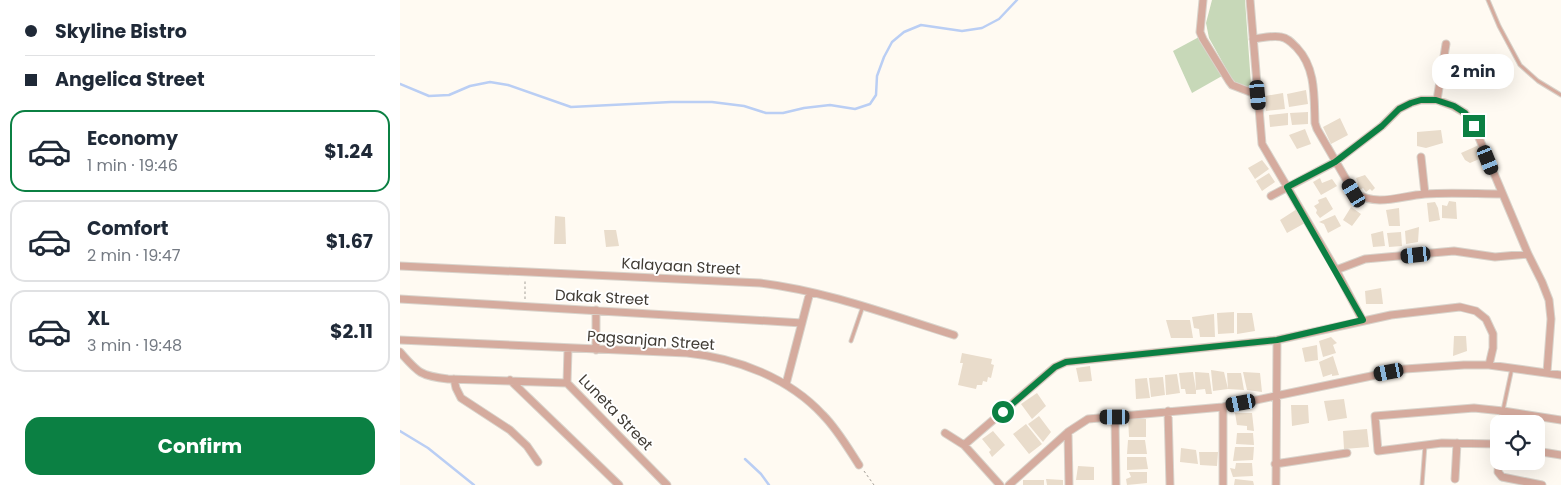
<!DOCTYPE html>
<meta charset="utf-8">
<style>
body{margin:0;font-family:Poppins,sans-serif;background:#f2f2f3;color:#1f2937;height:100vh;display:flex;flex-direction:column;font-size:19px;white-space:nowrap}
*{box-sizing:border-box;margin:0}
p{font-size:16px;color:#747a83}
.icon{flex:none;width:28px;height:28px;fill:none;stroke:currentColor;stroke-width:2;stroke-linecap:round;stroke-linejoin:round}
.map{position:relative;flex:1;overflow:hidden}
.drawer{display:flex;flex-direction:column;background:#fff;width:400px}
.drawer>*{flex:none}
.top-card{display:grid;align-content:center;height:110px;padding:0 25px;background:#fff}
.buttons{position:absolute;left:1090px;top:415px;display:grid;gap:10px}
.buttons a{display:grid;place-items:center;width:55px;height:55px;border-radius:10px;background:#fff;box-shadow:0 5px 20px #0002;font-size:25px}
.end{position:absolute;width:22px;height:22px;margin:-11px;border:6px solid #0b8043;background:#fff;box-shadow:0 0 0 2px #fff}
.from{border-radius:50%}
.bubble{position:absolute;height:35px;border-radius:15px;background:#fff;box-shadow:0 5px 20px #0002;font-size:16px;font-weight:700;line-height:35px;text-align:center}
.car{position:absolute;width:15px;height:30px;margin:-15px -8px;border-radius:6px;box-shadow:0 0 4px 1px #0007;background:linear-gradient(#222 24%,#8ab4d8 0 40%,#222 0 76%,#8ab4d8 0 86%,#222 0)}
.top-card b{display:flex;align-items:center;gap:18px;height:48px;font-size:19px}
.top-card b+b{border-top:1px solid #e0e1e3}
.top-card i{width:12px;height:12px;background:#1f2937}
ul{padding:0;list-style:none}
li{display:flex;align-items:center;gap:15px;height:82px;margin:0 10px 8px;padding:0 15px;border:2px solid #e0e1e3;border-radius:15px}
li div{flex:1}
li b{display:block;font-size:19px}
li em{font-style:normal;font-weight:700}
li.active{border-color:#0b8043}
li>.icon{width:45px;height:45px;stroke-width:1.5}
.primary-button{display:flex;gap:10px;margin-top:auto;padding:10px 25px}
.primary-button a{flex:1;height:58px;border-radius:15px;background:#0b8043;color:#fff;font-size:20px;font-weight:700;line-height:58px;text-align:center}
main{display:flex;flex:1;min-height:0}
.map>svg:first-child{display:block}
.green{fill:#c7d8b8}
.lines{fill:none;stroke-linecap:round;stroke-linejoin:round}
.stream{stroke:#bacef4;stroke-width:2.5}
.building{fill:#e9dccb}
.lane-casing{stroke:#d9d4cc;stroke-width:5}
.street-casing{stroke:#d9d4cc;stroke-width:9}
.path{stroke:#a5a099;stroke-width:1;stroke-dasharray:2.5 2.5;stroke-linecap:butt}
.lane{stroke:#d5ab9e;stroke-width:3}
.street{stroke:#d5ab9e;stroke-width:7}
.route{stroke:#0b8043;stroke-width:6}
.labels{text-anchor:middle;dominant-baseline:central;stroke-width:4;stroke-linejoin:round;paint-order:stroke}
.street-label{font-size:15px;fill:#403b34;stroke:#fff}
</style>
<main>
<section class="drawer">
<div class="top-card">
<b><i class="from"></i>Skyline Bistro</b>
<b><i></i>Angelica Street</b>
</div>
<ul>
<li class="active"><svg class="icon" aria-label="car" viewBox="0 0 24 24"><path d="M5 17H2v-5l4-1 3-4h7l3 4 3 1v5h-3M9 17h6M6 11h13"/><circle cx="7" cy="17" r="2"/><circle cx="17" cy="17" r="2"/></svg><div><b>Economy</b><p>1 min · 19:46</p></div><em>$1.24</em></li>
<li><svg class="icon" aria-label="car" viewBox="0 0 24 24"><path d="M5 17H2v-5l4-1 3-4h7l3 4 3 1v5h-3M9 17h6M6 11h13"/><circle cx="7" cy="17" r="2"/><circle cx="17" cy="17" r="2"/></svg><div><b>Comfort</b><p>2 min · 19:47</p></div><em>$1.67</em></li>
<li><svg class="icon" aria-label="car" viewBox="0 0 24 24"><path d="M5 17H2v-5l4-1 3-4h7l3 4 3 1v5h-3M9 17h6M6 11h13"/><circle cx="7" cy="17" r="2"/><circle cx="17" cy="17" r="2"/></svg><div><b>XL</b><p>3 min · 19:48</p></div><em>$2.11</em></li>
</ul>
<div class="primary-button"><a>Confirm</a></div>
</section>
<div class="map">
<svg width="1161" height="485" viewBox="0 0 1161 485">
<rect width="100%" height="100%" fill="#fffaf2"/>
<!-- green -->
<path class="green" d="M 812,0 L 845,0 L 851,84 L 847,87 L 833,81 L 809,38 L 806,23 Z
M 799,37 L 822,76 L 792,93 L 773,51 Z"/>
<g class="lines">
<!-- stream -->
<path class="stream" d="M 0,84 L 29,96 L 49,95 L 70,86 L 90,82 L 108,85 L 171,107 L 271,102 L 312,102 L 344,106 L 366,113 L 383,113 L 404,108 L 430,105 L 455,109 L 470,104 L 476,95 L 477,76 L 484,57 L 492,42 L 504,32 L 521,25 L 562,31 L 582,28 L 599,19 L 617,0
M 0,431 L 28,448 L 74,485
M 345,459 L 361,474 L 369,485"/>
</g>
<!-- building -->
<path class="building" d="M 906,90 L 908,104 L 889,107 L 887,94 Z
M 883,93 L 885,109 L 866,111 L 865,96 Z
M 908,112 L 908,124 L 892,125 L 890,113 Z
M 888,113 L 888,125 L 870,127 L 869,115 Z
M 940,118 L 948,135 L 931,144 L 923,127 Z
M 905,129 L 911,144 L 897,149 L 889,135 Z
M 1041,130 L 1043,143 L 1026,148 L 1017,146 L 1017,132 Z
M 1079,145 L 1084,157 L 1070,163 L 1065,160 L 1061,153 Z
M 862,160 L 869,169 L 855,179 L 848,168 Z
M 869,173 L 875,182 L 862,191 L 856,181 Z
M 965,175 L 975,188 L 972,191 L 970,189 L 966,192 L 963,188 L 958,191 L 955,186 L 958,183 L 956,178 Z
M 920,178 L 922,183 L 932,179 L 937,186 L 921,195 L 913,182 Z
M 926,197 L 933,209 L 920,218 L 916,213 L 917,210 L 914,206 L 919,203 L 918,200 Z
M 1049,201 L 1056,202 L 1057,219 L 1042,218 L 1042,205 L 1047,206 Z
M 1035,202 L 1038,208 L 1040,220 L 1029,222 L 1027,203 Z
M 951,207 L 961,214 L 952,226 L 943,220 Z
M 999,208 L 1000,226 L 989,226 L 986,210 Z
M 897,209 L 905,223 L 887,233 L 880,220 Z
M 935,215 L 941,226 L 928,233 L 924,224 L 919,222 Z
M 155,216 L 165,217 L 166,244 L 154,244 Z
M 1019,227 L 1018,242 L 1006,244 L 1005,231 Z
M 204,230 L 216,230 L 219,246 L 206,247 Z
M 983,231 L 985,246 L 973,247 L 971,234 Z
M 1001,232 L 1002,246 L 989,247 L 987,233 Z
M 981,288 L 983,304 L 966,304 L 965,291 Z
M 834,312 L 834,333 L 818,334 L 817,313 Z
M 837,313 L 852,313 L 855,331 L 837,334 Z
M 814,314 L 815,337 L 800,337 L 799,329 L 794,328 L 792,317 Z
M 766,320 L 790,320 L 793,338 L 771,338 Z
M 1054,336 L 1066,336 L 1067,351 L 1053,356 Z
M 931,337 L 937,343 L 933,345 L 936,353 L 923,357 L 919,341 Z
M 917,345 L 918,360 L 905,362 L 902,348 Z
M 562,353 L 592,359 L 591,364 L 594,365 L 591,378 L 588,377 L 587,382 L 583,381 L 582,385 L 577,385 L 576,389 L 558,385 L 563,363 L 560,363 Z
M 933,356 L 939,375 L 932,376 L 932,374 L 923,377 L 919,362 Z
M 690,366 L 692,381 L 679,382 L 676,368 Z
M 811,370 L 824,372 L 828,389 L 813,391 Z
M 793,372 L 796,390 L 795,372 L 809,373 L 812,394 L 806,394 L 805,389 L 796,390 L 796,394 L 786,394 L 785,389 L 781,389 L 779,373 Z
M 843,372 L 860,373 L 862,392 L 847,390 Z
M 827,373 L 841,373 L 844,390 L 828,389 Z
M 777,374 L 780,393 L 766,395 L 765,375 Z
M 763,377 L 765,395 L 751,397 L 749,378 Z
M 747,378 L 750,398 L 736,399 L 735,379 Z
M 637,393 L 646,406 L 632,419 L 621,404 Z
M 944,399 L 947,418 L 928,421 L 924,401 Z
M 891,405 L 908,405 L 909,423 L 892,426 Z
M 835,413 L 852,413 L 854,431 L 847,430 L 847,426 L 837,425 Z
M 639,416 L 651,432 L 643,442 L 628,424 Z
M 728,418 L 746,419 L 746,437 L 729,437 Z
M 626,424 L 642,444 L 629,454 L 613,434 Z
M 967,429 L 969,447 L 944,449 L 943,431 Z
M 593,431 L 605,445 L 592,457 L 589,452 L 591,450 L 582,439 Z
M 837,433 L 853,433 L 854,445 L 836,444 Z
M 728,440 L 745,440 L 747,454 L 727,454 Z
M 835,447 L 854,447 L 853,460 L 833,461 Z
M 781,448 L 796,450 L 798,464 L 780,462 Z
M 799,452 L 818,452 L 817,466 L 800,465 Z
M 727,457 L 746,457 L 748,469 L 727,470 Z
M 836,463 L 852,463 L 853,476 L 833,477 L 830,468 L 835,469 Z
M 678,466 L 694,467 L 694,480 L 676,480 Z
M 729,472 L 747,472 L 747,483 L 727,485 L 726,479 L 731,477 Z
M 646,479 L 663,480 L 663,485 L 647,485 Z
M 835,479 L 853,481 L 854,485 L 834,485 Z
M 623,480 L 644,480 L 644,485 L 623,485 Z"/>
<g class="lines">
<!-- lane casing -->
<g class="lane-casing">
<path id="lane" d="M 1088,0 L 1099,26 L 1120,65 L 1138,81 L 1161,95
M 451,341 L 463,306
M 1103,410 L 1112,368
M 1022,485 L 1025,445"/>
</g>
<!-- street casing -->
<g class="street-casing">
<path id="street" d="M 803,0 L 800,32 L 803,39 L 829,81 L 832,85 L 858,95
M 850,0 L 862,144 L 936,270 L 963,321
M 853,39 C 862,38 873,35 881,37 C 888,38 892,43 897,48 C 916,68 914,97 915,123 L 917,129 L 954,193 C 979,207 999,196 1025,194 C 1051,192 1077,194 1102,194
M 1037,100 L 1046,44
M 1021,157 L 1025,194
M 871,196 L 935,162 L 982,126 L 999,109 L 1011,103 L 1021,100 L 1037,100 L 1053,106 L 1065,113 L 1074,126 L 1128,254 L 1142,282 L 1149,300 L 1151,319 L 1147,372
M 0,266 L 360,283 C 426,291 490,315 554,335
M 936,270 L 965,259 L 1054,251 L 1095,257 L 1128,254
M 0,299 L 402,323
M 0,340 L 287,353 C 337,358 389,378 423,415 C 437,429 448,448 459,465
M 168,349 L 167,383 L 267,485
M 196,350 L 196,310
M 0,352 C 18,373 21,376 48,379 L 167,383
M 54,379 L 56,388 L 61,398 L 110,430 L 127,446 L 138,462
M 110,380 L 219,485
M 386,384 L 410,292
M 823,407 L 823,485
M 768,411 L 770,485
M 715,417 L 716,485
M 1102,424 L 1103,411
M 668,432 L 669,485
M 545,433 L 564,445 L 600,485
M 1099,444 L 1042,443 L 978,451 L 975,416 L 1074,408 L 1103,411 L 1161,420
M 564,445 L 655,367 L 666,362 L 877,340 L 991,315 L 1060,307 L 1076,311 L 1086,319 L 1093,334 L 1093,348 L 1089,365
M 1136,451 L 1161,455
M 1099,458 L 1098,472 L 1102,477 L 1142,485
M 875,464 L 947,453
M 1055,479 L 1057,443
M 609,485 L 668,432 L 688,419 L 823,407 L 1005,369 L 1064,365 L 1089,365 L 1161,375
M 876,485 L 877,340"/>
</g>
<!-- path -->
<path class="path" d="M 125,299 L 125,281
M 464,471 L 474,485"/>
<!-- lane -->
<use href="#lane" class="lane"/>
<!-- street -->
<use href="#street" class="street"/>
</g>
<g class="lines">
<!-- route -->
<path class="route" d="M 603,412 L 655,367 L 666,362 L 877,340 L 963,320 L 887,187 L 935,162 L 982,126 L 999,109 L 1011,103 L 1021,100 L 1036,100 L 1054,106 L 1065,113 L 1074,126"/>
</g>
<g class="labels">
<!-- street labels -->
<g class="street-label">
<text transform="translate(281 266) rotate(3)">Kalayaan Street</text>
<text transform="translate(202 297) rotate(3)">Dakak Street</text>
<text transform="translate(251 340) rotate(4)">Pagsanjan Street</text>
<text transform="translate(216 412) rotate(46)">Luneta Street</text>
</g>
</g>
</svg>
<div class="buttons">
<a><svg class="icon" aria-label="locate" viewBox="0 0 24 24"><circle cx="12" cy="12" r="6"/><path d="M12 2v4M12 18v4M2 12h4M18 12h4"/></svg></a>
</div>
<i class="end from" style="left:603px;top:412px"></i>
<i class="end" style="left:1074px;top:126px"></i>
<div class="bubble" style="left:1032px;top:54px;width:82px">2 min</div>
<i class="car" style="left:858px;top:95px;rotate:175deg"></i>
<i class="car" style="left:1088px;top:160px;rotate:158deg"></i>
<i class="car" style="left:954px;top:193px;rotate:329deg"></i>
<i class="car" style="left:1016px;top:255px;rotate:264deg"></i>
<i class="car" style="left:989px;top:372px;rotate:259deg"></i>
<i class="car" style="left:841px;top:403px;rotate:259deg"></i>
<i class="car" style="left:715px;top:417px;rotate:270deg"></i>
</div>
</main>
